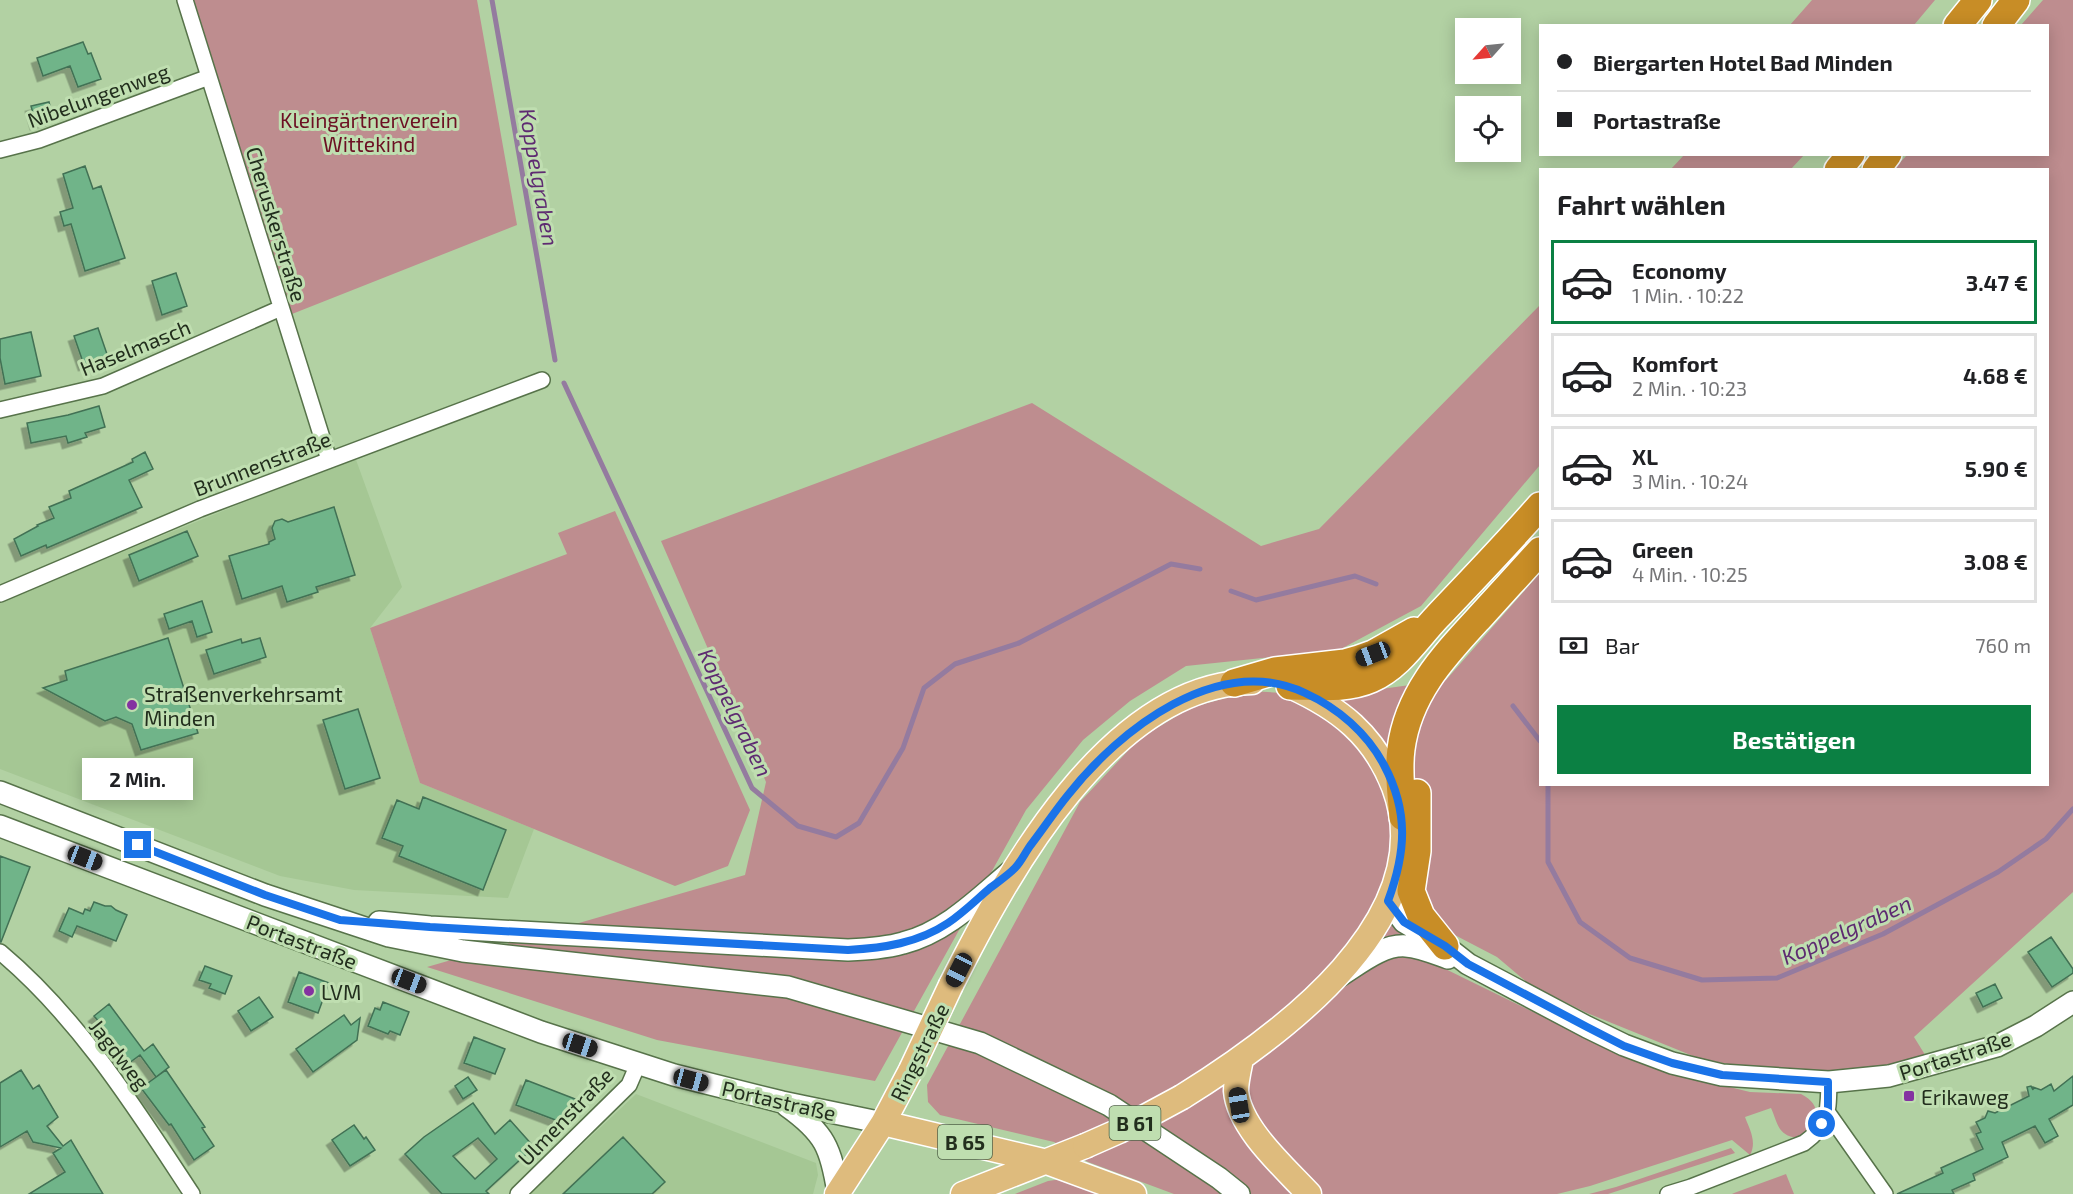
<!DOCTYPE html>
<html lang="de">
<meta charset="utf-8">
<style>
body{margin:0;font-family:"Exo 2",sans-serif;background:#f6f6f6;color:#202124;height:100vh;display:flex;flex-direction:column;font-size:22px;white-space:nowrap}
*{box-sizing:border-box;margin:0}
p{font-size:20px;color:#757577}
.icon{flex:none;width:33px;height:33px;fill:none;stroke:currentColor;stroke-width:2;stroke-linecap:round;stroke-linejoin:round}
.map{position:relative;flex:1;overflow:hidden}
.drawer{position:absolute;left:1539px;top:168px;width:510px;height:618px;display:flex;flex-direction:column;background:#fff;border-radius:0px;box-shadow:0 3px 15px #0003}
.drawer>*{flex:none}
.top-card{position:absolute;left:1539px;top:24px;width:510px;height:132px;border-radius:0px;box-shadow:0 3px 15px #0003;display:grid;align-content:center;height:132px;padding:0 18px;background:#fff}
.needle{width:39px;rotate:243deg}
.controls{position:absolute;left:1455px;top:18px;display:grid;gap:12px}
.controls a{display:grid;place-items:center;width:66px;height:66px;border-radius:0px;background:#fff;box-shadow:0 3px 15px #0003;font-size:30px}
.end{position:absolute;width:27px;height:27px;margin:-14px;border:8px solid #1a73e8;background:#fff;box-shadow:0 0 0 3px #fff}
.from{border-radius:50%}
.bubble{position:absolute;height:42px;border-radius:0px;background:#fff;box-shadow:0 3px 15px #0003;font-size:20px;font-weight:700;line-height:42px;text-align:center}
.car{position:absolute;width:18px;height:36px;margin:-18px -9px;border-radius:8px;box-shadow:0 0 4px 2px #0007;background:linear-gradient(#222 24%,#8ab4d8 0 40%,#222 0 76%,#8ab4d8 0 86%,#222 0)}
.top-card b{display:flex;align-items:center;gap:21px;height:57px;font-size:22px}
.top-card b+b{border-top:2px solid #e0e0e0}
.top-card i{width:15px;height:15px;background:#202124}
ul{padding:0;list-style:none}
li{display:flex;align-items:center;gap:18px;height:84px;margin:0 12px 9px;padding:0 6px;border:3px solid #e0e0e0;border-radius:0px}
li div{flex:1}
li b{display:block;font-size:22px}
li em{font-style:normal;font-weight:700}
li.current{border-color:#0b8043}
li>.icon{width:54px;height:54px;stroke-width:1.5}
h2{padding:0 18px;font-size:27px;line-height:72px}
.pay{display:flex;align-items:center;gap:15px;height:66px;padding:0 18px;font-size:22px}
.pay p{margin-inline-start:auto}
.cta{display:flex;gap:12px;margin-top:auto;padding:12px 18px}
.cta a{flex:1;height:69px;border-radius:0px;background:#0b8043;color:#fff;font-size:24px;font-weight:700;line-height:69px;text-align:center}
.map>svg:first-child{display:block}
.built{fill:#a5c794}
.green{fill:#be8d8f}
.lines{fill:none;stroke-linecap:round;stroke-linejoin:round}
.stream{stroke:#947b9f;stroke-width:5}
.building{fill:#6fb489;stroke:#427154;stroke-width:1.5;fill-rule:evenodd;filter:url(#shadow)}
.street-casing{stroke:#57734a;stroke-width:18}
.secondary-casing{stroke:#57734a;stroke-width:24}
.primary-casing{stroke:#fff;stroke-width:27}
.highway-casing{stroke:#fff;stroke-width:30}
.street{stroke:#fff;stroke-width:15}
.secondary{stroke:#fff;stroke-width:21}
.primary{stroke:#debb7d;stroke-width:24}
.highway{stroke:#c88d26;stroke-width:27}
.primary-bridge-casing{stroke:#fff;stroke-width:27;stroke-linecap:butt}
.primary-bridge{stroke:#debb7d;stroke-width:24}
.route{stroke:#1a73e8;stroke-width:8}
.poi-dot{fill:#8432a1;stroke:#bfdeb0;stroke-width:2}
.labels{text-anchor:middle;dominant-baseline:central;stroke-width:6;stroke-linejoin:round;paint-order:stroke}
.shield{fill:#bfdeb0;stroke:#516349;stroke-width:1.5}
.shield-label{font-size:20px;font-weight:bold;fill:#222e1d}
.street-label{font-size:21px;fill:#222e1d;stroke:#bfdeb0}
.park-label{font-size:21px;fill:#6c1023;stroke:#bfdeb0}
.poi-label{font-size:21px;fill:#222e1d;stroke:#bfdeb0;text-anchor:start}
.water-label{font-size:22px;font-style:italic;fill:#5e2b71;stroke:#bfdeb0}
</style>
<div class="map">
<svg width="2073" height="1194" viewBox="0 0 2073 1194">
<defs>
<filter id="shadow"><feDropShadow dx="-5.5" dy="5.5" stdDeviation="0" flood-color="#0004"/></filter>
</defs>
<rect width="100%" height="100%" fill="#b2d1a3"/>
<!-- built -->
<path class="built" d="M 355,457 L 402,587 L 370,628 L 420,783 L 534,829 L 508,898 L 354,890 L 280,876 L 0,769 L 0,602 Z
M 636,1094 L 816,1163 L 818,1175 L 813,1194 L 530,1194 Z"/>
<!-- green -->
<path class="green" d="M 190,0 L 477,0 L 517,225 L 292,314 Z
M 1812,0 L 1935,0 L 1914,25 L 1790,25 Z
M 2043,0 L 2073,0 L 2073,892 L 1914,1037 L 1927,1058 L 1845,1072 L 1768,1072 L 1698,1058 L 1587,1013 L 1529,984 L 1497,957 L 1449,932 L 1423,958 L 1615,1052 L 1668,1072 L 1750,1092 L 1801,1094 C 1838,1112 1800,1155 1780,1129 C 1776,1123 1774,1114 1771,1108 L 1745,1117 C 1750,1130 1757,1142 1750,1155 L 1732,1140 L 1590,1186 L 1557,1194 L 1174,1194 L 1088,1162 L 1054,1142 L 940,1115 L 928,1102 L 927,1085 L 1080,802 L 1139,739 L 1190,708 L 1250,691 L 1331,696 L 1446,680 L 1540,573 L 1540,784 L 2048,784 L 2048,170 L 1894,169 L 1907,155 L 2048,154 L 2048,26 L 2021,25 Z
M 1684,155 L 1684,154 L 1804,155 L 1791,169 L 1671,169 Z
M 1540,305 L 1540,465 L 1421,606 L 1339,650 L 1186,666 L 1130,701 L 1083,740 L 1026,810 L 875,1081 L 657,1040 L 427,967 L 745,875 L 766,782 L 661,541 L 1032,403 L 1261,546 L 1319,529 Z
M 615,511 L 750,810 L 728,866 L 675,886 L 420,783 L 370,628 L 567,554 L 558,533 Z
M 1731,1148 L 1735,1153 L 1608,1194 L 1589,1194 L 1616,1187 Z
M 1786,1174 L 1794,1194 L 1732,1194 L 1734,1193 Z
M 1062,1179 L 1114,1194 L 1015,1194 L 1048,1181 Z"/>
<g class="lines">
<!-- stream -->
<path class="stream" d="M 492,0 L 555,360
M 564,383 L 752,788 L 798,826 L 836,837 L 859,823 L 903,748 L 924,688 L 955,664 L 1019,643 L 1171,564 L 1200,569
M 1231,591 L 1256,600 L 1355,576 L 1376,584
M 1513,706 L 1540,741
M 1548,784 L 1548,862 L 1580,922 L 1630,958 L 1702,980 L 1777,978 L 1883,934 L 1998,872 L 2046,839 L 2073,809"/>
</g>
<!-- building -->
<path class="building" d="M 83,42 L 88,54 L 91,53 L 101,79 L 78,87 L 70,66 L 43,76 L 37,58 Z
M 49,102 L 53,119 L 36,124 L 31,106 Z
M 85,166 L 93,189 L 101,186 L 125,258 L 85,271 L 71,224 L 64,226 L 60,212 L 73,208 L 63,174 Z
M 176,273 L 187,306 L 162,315 L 152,281 Z
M 98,328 L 108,357 L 84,365 L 74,336 Z
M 31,332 L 41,376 L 5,384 L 0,358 L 0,339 Z
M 99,406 L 105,427 L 85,433 L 87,437 L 68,443 L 66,436 L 31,443 L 27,423 L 68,415 Z
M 145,452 L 153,469 L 129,480 L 142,507 L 47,548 L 46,545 L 21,556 L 14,539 L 38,526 L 37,525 L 54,518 L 49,507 L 71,498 L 69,491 L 133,462 L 132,459 Z
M 334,507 L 355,575 L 316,587 L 318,592 L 287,602 L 282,586 L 242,599 L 229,556 L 269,544 L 269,542 L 275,539 L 272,528 L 275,521 L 282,519 L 288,522 Z
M 187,531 L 198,556 L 139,581 L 129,555 Z
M 202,601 L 212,632 L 197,637 L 192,621 L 169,629 L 164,614 Z
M 168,638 L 198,733 L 141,750 L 132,724 L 116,717 L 105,721 L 43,688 L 67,680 L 65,671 Z
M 260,638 L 266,657 L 214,674 L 206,650 L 241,639 L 242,643 Z
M 358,709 L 380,778 L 345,789 L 323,720 Z
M 423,797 L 506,830 L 483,890 L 399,856 L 403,846 L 382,838 L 397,800 L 419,809 Z
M 0,856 L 30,867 L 1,942 L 0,942 Z
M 94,902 L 105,906 L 111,906 L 116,910 L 127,915 L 116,941 L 77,926 L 72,937 L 59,931 L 69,908 L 83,914 L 85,909 L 90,911 Z
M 2051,937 L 2073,969 L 2073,973 L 2052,987 L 2028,952 Z
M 205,966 L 232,976 L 225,994 L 209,988 L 211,984 L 199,980 Z
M 299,972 L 329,983 L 318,1013 L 288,1002 Z
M 1995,984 L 2002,998 L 1983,1007 L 1976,993 Z
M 259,997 L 273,1017 L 251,1031 L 238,1011 Z
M 383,1002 L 409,1012 L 400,1035 L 390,1031 L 388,1034 L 368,1026 L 375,1008 L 380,1010 Z
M 109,1004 L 144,1051 L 153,1044 L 169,1067 L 156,1077 L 140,1055 L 125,1066 L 96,1027 L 100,1023 L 94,1016 Z
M 344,1015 L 351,1025 L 360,1018 L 357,1040 L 313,1072 L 296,1049 Z
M 474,1037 L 505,1049 L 495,1074 L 464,1063 Z
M 21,1070 L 33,1089 L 39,1085 L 58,1117 L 47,1126 L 63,1146 L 71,1140 L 103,1194 L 29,1194 L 65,1172 L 53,1153 L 61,1148 L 33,1142 L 27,1131 L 0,1147 L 0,1083 Z
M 166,1070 L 205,1127 L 202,1128 L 214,1146 L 194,1160 L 171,1124 L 169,1125 L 141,1088 Z
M 2073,1076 L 2073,1105 L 2049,1119 L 2058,1136 L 2045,1143 L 2035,1126 L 2002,1142 L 2008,1157 L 1973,1174 L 1975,1180 L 1952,1190 L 1954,1194 L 1897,1194 L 1943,1173 L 1941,1168 L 1983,1149 L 1976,1134 L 1981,1132 L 1976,1122 L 1985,1118 L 1988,1111 L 1995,1113 L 2029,1096 L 2027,1087 L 2031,1086 L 2033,1090 L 2033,1087 L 2041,1090 L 2051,1084 L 2054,1091 Z
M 468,1077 L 477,1090 L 463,1099 L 455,1086 Z
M 526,1080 L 575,1099 L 566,1124 L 516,1105 Z
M 473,1103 L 495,1134 L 510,1120 L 534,1147 L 486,1191 L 489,1194 L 442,1194 L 405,1154 L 424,1137 ZM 478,1138 L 497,1159 L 475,1179 L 453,1156 Z
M 354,1125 L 364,1139 L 366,1137 L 375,1150 L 350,1166 L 332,1140 Z
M 623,1137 L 665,1182 L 652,1194 L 563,1194 Z"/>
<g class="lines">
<!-- street casing -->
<g class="street-casing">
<path id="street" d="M 185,0 L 329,460
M 0,150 L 39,140 L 209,77
M 0,410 L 103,386 L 281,308
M 0,594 L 200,509 L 542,380
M 0,952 C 79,1018 136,1109 192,1194
M 1828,1113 L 1885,1194
M 518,1194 L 629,1085 L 638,1064
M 1668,1194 L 1691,1187 L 1804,1143 C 1830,1124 1828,1112 1829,1082"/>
</g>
<!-- secondary casing -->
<g class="secondary-casing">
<path id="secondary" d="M 0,792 L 265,895 L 389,936 L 463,951 L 788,987 L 980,1043 L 1109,1105 L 1219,1178 L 1239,1194
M 0,826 L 541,1032 L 674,1075 L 782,1102 L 883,1123
M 1388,901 L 1404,922 L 1445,946 L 1468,964 L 1587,1027 L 1624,1045 L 1672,1063 L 1722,1075 L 1829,1082 L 1889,1076 L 1997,1046 L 2036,1026 L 2073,1002
M 379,922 L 430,927 L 848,950 C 867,949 886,948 903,943 C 946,932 978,899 1010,872
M 1338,977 C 1358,965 1382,944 1406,946 C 1420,947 1434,953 1448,958
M 787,1106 C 825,1133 831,1148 838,1193"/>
</g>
<!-- primary casing -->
<g class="primary-casing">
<path id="primary" d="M 951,985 C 1006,875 1110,684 1252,682
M 1241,1059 C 1239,1069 1236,1081 1236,1091 C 1239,1128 1285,1168 1309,1194
M 1182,1097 C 1277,1038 1444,919 1394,787 C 1374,735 1339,708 1290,686
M 883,1123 L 1047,1162 L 1134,1194
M 837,1194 L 883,1123 L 911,1070
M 963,1194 L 1085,1146"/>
</g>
<!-- highway casing -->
<g class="highway-casing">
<path id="highway" d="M 1957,26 L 1978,0
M 1996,26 L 2016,0
M 1838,170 L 1851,154
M 1876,170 L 1888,154
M 1234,683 L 1275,671 L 1345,663 L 1359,659 L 1373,654 L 1414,631
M 1290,686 C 1316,686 1346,690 1371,679 C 1400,666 1416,639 1437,617 C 1472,580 1507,544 1540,506
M 1417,793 L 1417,851 L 1411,891 L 1421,916 L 1445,946
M 1403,817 C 1401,794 1398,771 1401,749 C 1408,694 1443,657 1479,618 C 1499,596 1520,573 1540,551"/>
</g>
<!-- street -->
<use href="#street" class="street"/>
<!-- secondary -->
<use href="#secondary" class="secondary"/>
<!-- primary -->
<use href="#primary" class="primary"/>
<!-- highway -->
<use href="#highway" class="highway"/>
<!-- primary-bridge casing -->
<g class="primary-bridge-casing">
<path id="primary-bridge" d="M 911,1070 L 951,985
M 1085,1146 L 1119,1131 L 1182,1097"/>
</g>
<!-- primary-bridge -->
<use href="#primary-bridge" class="primary-bridge"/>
</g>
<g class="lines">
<!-- route -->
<path class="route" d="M 138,845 L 265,895 L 340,920 L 430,927 L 848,950 C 884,948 918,943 948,923 C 963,913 976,900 990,888 C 998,882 1007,876 1015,868 C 1021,862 1025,853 1030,846 C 1043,829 1055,811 1068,795 C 1119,730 1218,652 1305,693 C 1338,708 1367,733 1384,765 C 1409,812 1406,852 1388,901 L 1404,922 L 1445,946 L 1468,964 L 1587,1027 L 1624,1046 L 1672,1063 L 1722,1075 L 1828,1082 L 1828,1113 L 1822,1124"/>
</g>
<!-- markers -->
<g class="poi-dot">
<circle cx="132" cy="705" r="6"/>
<circle cx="309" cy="991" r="6"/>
<rect x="1903" y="1090" width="12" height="12" rx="3"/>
</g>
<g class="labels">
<!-- shield labels -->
<g class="shield">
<rect x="1109.5" y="1106" width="51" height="34" rx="4.5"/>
<rect x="938" y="1125" width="54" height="34" rx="4.5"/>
</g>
<g class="shield-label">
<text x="1135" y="1123">B 61</text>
<text x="965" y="1142">B 65</text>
</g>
<!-- street labels -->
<g class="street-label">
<text transform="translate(98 95) rotate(-20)">Nibelungenweg</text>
<text transform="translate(277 224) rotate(73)">Cheruskerstraße</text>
<text transform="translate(135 347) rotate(-22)">Haselmasch</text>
<text transform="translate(262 463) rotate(-21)">Brunnenstraße</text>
<text transform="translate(302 941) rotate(21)">Portastraße</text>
<text transform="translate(919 1052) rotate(-64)">Ringstraße</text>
<text transform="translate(120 1054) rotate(52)">Jagdweg</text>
<text transform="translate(1955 1055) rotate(-18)">Portastraße</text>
<text transform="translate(779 1100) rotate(13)">Portastraße</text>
<text transform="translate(565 1116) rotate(-46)">Ulmenstraße</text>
</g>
<!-- park labels -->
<g class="park-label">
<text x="369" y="119">Kleingärtnerverein<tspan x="369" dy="24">Wittekind</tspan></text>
</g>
<!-- poi labels -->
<g class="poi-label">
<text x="144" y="693">Straßenverkehrsamt<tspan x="144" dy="24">Minden</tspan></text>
<text x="321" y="991">LVM</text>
<text x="1921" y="1096">Erikaweg</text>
</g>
<!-- water labels -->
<g class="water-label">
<text transform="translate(540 177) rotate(80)">Koppelgraben</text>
<text transform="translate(736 712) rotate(64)">Koppelgraben</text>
<text transform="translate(1846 929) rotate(-24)">Koppelgraben</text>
</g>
</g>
</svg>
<div class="controls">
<a><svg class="needle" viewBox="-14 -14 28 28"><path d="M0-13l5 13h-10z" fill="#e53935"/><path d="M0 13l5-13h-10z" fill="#757577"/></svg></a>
<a><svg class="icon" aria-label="locate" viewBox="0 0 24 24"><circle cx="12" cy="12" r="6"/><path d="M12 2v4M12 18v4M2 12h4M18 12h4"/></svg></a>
</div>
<i class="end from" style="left:1822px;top:1124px"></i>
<i class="end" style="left:138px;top:845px"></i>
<div class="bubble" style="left:82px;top:758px;width:111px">2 Min.</div>
<i class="car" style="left:1373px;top:654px;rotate:249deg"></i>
<i class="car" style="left:85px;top:858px;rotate:111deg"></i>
<i class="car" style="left:959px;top:970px;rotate:207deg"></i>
<i class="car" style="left:409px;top:981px;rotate:111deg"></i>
<i class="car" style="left:580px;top:1045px;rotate:108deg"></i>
<i class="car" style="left:691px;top:1080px;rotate:105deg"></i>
<i class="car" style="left:1239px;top:1105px;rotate:351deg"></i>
<div class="top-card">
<b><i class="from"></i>Biergarten Hotel Bad Minden</b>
<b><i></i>Portastraße</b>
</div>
<section class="drawer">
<h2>Fahrt wählen</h2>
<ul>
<li class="current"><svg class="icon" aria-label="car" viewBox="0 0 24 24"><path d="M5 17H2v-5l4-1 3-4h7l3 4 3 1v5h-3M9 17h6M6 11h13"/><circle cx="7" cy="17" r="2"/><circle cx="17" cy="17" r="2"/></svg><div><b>Economy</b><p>1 Min. · 10:22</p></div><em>3.47 €</em></li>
<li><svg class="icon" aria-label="car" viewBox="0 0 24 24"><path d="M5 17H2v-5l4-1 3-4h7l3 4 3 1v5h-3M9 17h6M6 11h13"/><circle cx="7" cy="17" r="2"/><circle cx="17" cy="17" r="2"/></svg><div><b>Komfort</b><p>2 Min. · 10:23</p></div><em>4.68 €</em></li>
<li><svg class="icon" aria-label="car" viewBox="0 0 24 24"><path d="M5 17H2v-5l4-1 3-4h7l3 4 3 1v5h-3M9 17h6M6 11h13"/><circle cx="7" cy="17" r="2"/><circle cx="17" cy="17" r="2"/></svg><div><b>XL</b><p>3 Min. · 10:24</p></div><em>5.90 €</em></li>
<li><svg class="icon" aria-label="car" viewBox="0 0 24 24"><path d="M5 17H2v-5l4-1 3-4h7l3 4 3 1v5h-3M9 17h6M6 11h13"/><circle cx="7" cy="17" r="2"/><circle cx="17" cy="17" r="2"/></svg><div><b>Green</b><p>4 Min. · 10:25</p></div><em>3.08 €</em></li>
</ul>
<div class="pay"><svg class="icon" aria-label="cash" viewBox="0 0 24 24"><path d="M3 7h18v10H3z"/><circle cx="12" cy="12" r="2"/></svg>Bar<p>760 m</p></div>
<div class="cta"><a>Bestätigen</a></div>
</section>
</div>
